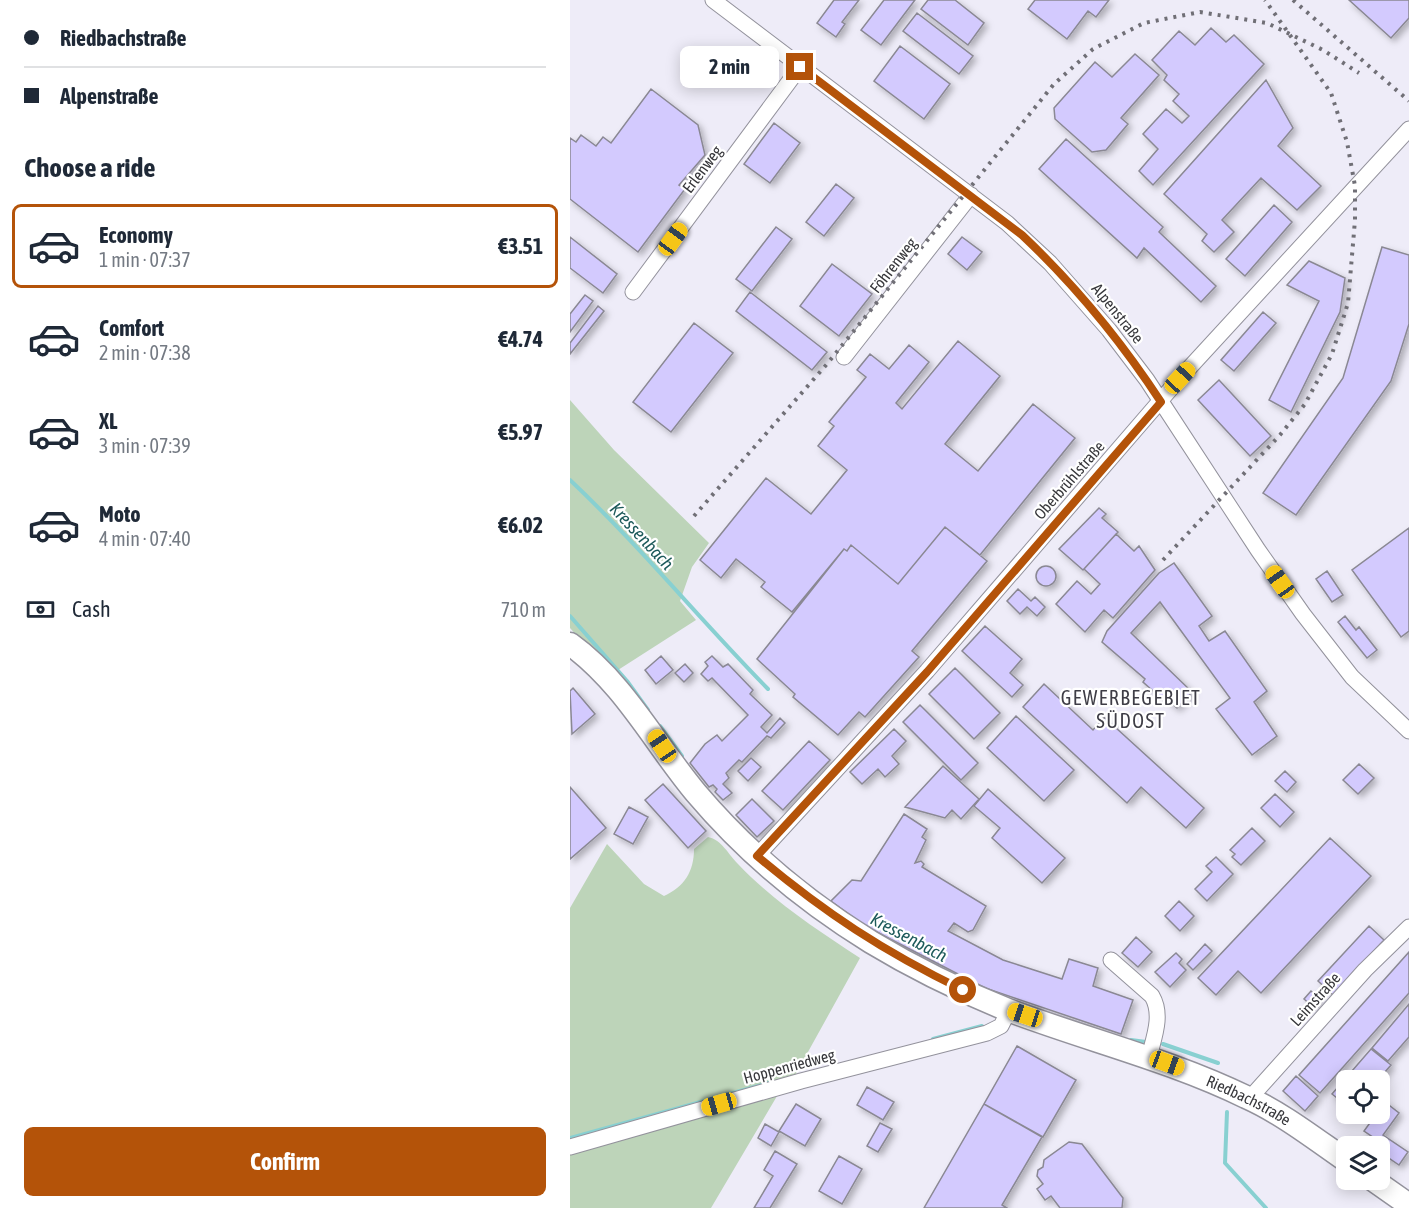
<!DOCTYPE html>
<meta charset="utf-8">
<style>
body{margin:0;font-family:"Asap Condensed",sans-serif;background:#f2f2f3;color:#1f2937;height:100vh;display:flex;flex-direction:column;font-size:22px;white-space:nowrap}
*{box-sizing:border-box;margin:0}
p{font-size:20px;color:#747a83}
.icon{flex:none;width:33px;height:33px;fill:none;stroke:currentColor;stroke-width:2;stroke-linecap:round;stroke-linejoin:round}
.map{position:relative;flex:1;overflow:hidden}
.sheet{display:flex;flex-direction:column;background:#fff;width:570px}
.sheet>*{flex:none}
.guide{display:grid;align-content:center;height:132px;padding:0 24px;background:#fff}
.tools{position:absolute;left:766px;top:1070px;display:grid;gap:12px}
.tools a{display:grid;place-items:center;width:54px;height:54px;border-radius:9px;background:#fff;box-shadow:0 3px 15px #0003;font-size:30px}
.end{position:absolute;width:27px;height:27px;margin:-14px;border:8px solid #b45309;background:#fff;box-shadow:0 0 0 3px #fff}
.from{border-radius:50%}
.bubble{position:absolute;height:42px;border-radius:9px;background:#fff;box-shadow:0 3px 15px #0003;font-size:20px;font-weight:700;line-height:42px;text-align:center}
.car{position:absolute;width:18px;height:36px;margin:-18px -9px;border-radius:8px;box-shadow:0 0 4px 2px #0007;background:linear-gradient(#f5c518 24%,#345 0 40%,#f5c518 0 76%,#345 0 86%,#f5c518 0)}
.guide b{display:flex;align-items:center;gap:21px;height:57px;font-size:22px}
.guide b+b{border-top:2px solid #e0e1e3}
.guide i{width:15px;height:15px;background:#1f2937}
ul{padding:0;list-style:none}
li{display:flex;align-items:center;gap:18px;height:84px;margin:0 12px 9px;padding:0 12px;border:3px solid transparent;border-radius:9px}
li div{flex:1}
li b{display:block;font-size:22px}
li em{font-style:normal;font-weight:700}
li.on{border-color:#b45309}
li>.icon{width:54px;height:54px;stroke-width:1.5}
h2{padding:0 24px;font-size:27px;line-height:72px}
.pay{display:flex;align-items:center;gap:15px;height:66px;padding:0 24px;font-size:22px}
.pay p{margin-inline-start:auto}
.button{display:flex;gap:12px;margin-top:auto;padding:12px 24px}
.button a{flex:1;height:69px;border-radius:9px;background:#b45309;color:#fff;font-size:24px;font-weight:700;line-height:69px;text-align:center}
main{display:flex;flex:1;min-height:0}
.map>svg:first-child{display:block}
.green{fill:#bdd4b9}
.lines{fill:none;stroke-linecap:round;stroke-linejoin:round}
.stream{stroke:#88d0d1;stroke-width:4}
.building{fill:#d3cafe;stroke:#8a8893;stroke-width:1.5;filter:url(#shadow)}
.street-casing{stroke:#93929c;stroke-width:17}
.secondary-casing{stroke:#93929c;stroke-width:25}
.street{stroke:#fff;stroke-width:15}
.secondary{stroke:#fff;stroke-width:22}
.rail{stroke:#706f76;stroke-width:4;stroke-dasharray:3 6;stroke-linecap:butt}
.route{stroke:#b45309;stroke-width:8}
.labels{text-anchor:middle;dominant-baseline:central;stroke-width:4.5;stroke-linejoin:round;paint-order:stroke}
.street-label{font-size:16px;fill:#37373b;stroke:#fff}
.water-label{font-size:18px;font-style:italic;fill:#1d5a5b;stroke:#fff}
.quarter-label{font-size:20px;letter-spacing:1.5px;fill:#3e3d46;stroke:#fff}
</style>
<main>
<section class="sheet">
<div class="guide">
<b><i class="from"></i>Riedbachstraße</b>
<b><i></i>Alpenstraße</b>
</div>
<h2>Choose a ride</h2>
<ul>
<li class="on"><svg class="icon" aria-label="car" viewBox="0 0 24 24"><path d="M5 17H2v-5l4-1 3-4h7l3 4 3 1v5h-3M9 17h6M6 11h13"/><circle cx="7" cy="17" r="2"/><circle cx="17" cy="17" r="2"/></svg><div><b>Economy</b><p>1 min · 07:37</p></div><em>€3.51</em></li>
<li><svg class="icon" aria-label="car" viewBox="0 0 24 24"><path d="M5 17H2v-5l4-1 3-4h7l3 4 3 1v5h-3M9 17h6M6 11h13"/><circle cx="7" cy="17" r="2"/><circle cx="17" cy="17" r="2"/></svg><div><b>Comfort</b><p>2 min · 07:38</p></div><em>€4.74</em></li>
<li><svg class="icon" aria-label="car" viewBox="0 0 24 24"><path d="M5 17H2v-5l4-1 3-4h7l3 4 3 1v5h-3M9 17h6M6 11h13"/><circle cx="7" cy="17" r="2"/><circle cx="17" cy="17" r="2"/></svg><div><b>XL</b><p>3 min · 07:39</p></div><em>€5.97</em></li>
<li><svg class="icon" aria-label="car" viewBox="0 0 24 24"><path d="M5 17H2v-5l4-1 3-4h7l3 4 3 1v5h-3M9 17h6M6 11h13"/><circle cx="7" cy="17" r="2"/><circle cx="17" cy="17" r="2"/></svg><div><b>Moto</b><p>4 min · 07:40</p></div><em>€6.02</em></li>
</ul>
<div class="pay"><svg class="icon" aria-label="cash" viewBox="0 0 24 24"><path d="M3 7h18v10H3z"/><circle cx="12" cy="12" r="2"/></svg>Cash<p>710 m</p></div>
<div class="button"><a>Confirm</a></div>
</section>
<div class="map">
<svg width="839" height="1208" viewBox="0 0 839 1208">
<defs>
<filter id="shadow"><feDropShadow dx="3.5" dy="3.5" stdDeviation="3" flood-color="#0004"/></filter>
</defs>
<rect width="100%" height="100%" fill="#eeecf8"/>
<!-- green -->
<path class="green" d="M 0,400 L 44,450 L 139,543 L 122,567 L 110,601 L 126,620 L 48,670 L 35,667 L 0,628 Z
M 138,837 C 152,840 158,854 168,864 C 203,901 247,930 290,958 L 223,1079 L 0,1143 L 0,908 L 37,844 L 74,884 L 94,896 C 114,887 124,872 124,849 Z
M 210,1091 L 141,1208 L 0,1208 L 0,1152 Z"/>
<g class="lines">
<!-- stream -->
<path class="stream" d="M 0,480 C 70,546 131,621 198,689
M 0,616 L 57,681 L 78,710
M 90,726 L 112,756
M 363,1039 L 412,1026
M 561,1040 L 576,1042
M 593,1044 L 648,1063
M 657,1112 L 655,1163 L 696,1208
M 0,1138 L 202,1082"/>
</g>
<!-- building -->
<path class="building" d="M 264,0 L 289,0 L 272,22 L 275,24 L 266,37 L 247,23 Z
M 314,0 L 345,0 L 311,45 L 291,30 Z
M 358,0 L 385,0 L 414,23 L 398,45 L 351,9 Z
M 465,0 L 539,0 L 526,17 L 518,11 L 497,39 L 458,9 Z
M 779,0 L 839,0 L 839,18 L 821,38 Z
M 347,13 L 403,56 L 389,74 L 333,31 Z
M 641,28 L 656,42 L 664,35 L 694,64 L 583,185 L 569,171 L 588,149 L 573,134 L 596,109 L 612,123 L 619,116 L 603,101 L 609,94 L 594,80 L 597,75 L 582,60 L 609,31 L 625,45 Z
M 330,46 L 380,84 L 354,119 L 304,81 Z
M 565,54 L 589,75 L 551,118 L 558,124 L 536,150 L 522,152 L 485,119 L 484,108 L 525,62 L 542,77 Z
M 696,80 L 723,128 L 708,146 L 751,186 L 727,210 L 691,178 L 652,220 L 664,232 L 644,252 L 632,241 L 637,234 L 594,194 Z
M 81,89 L 128,125 L 135,155 L 109,185 L 115,189 L 68,252 L 0,199 L 0,138 L 6,142 L 11,135 L 26,146 L 33,137 L 41,143 Z
M 204,123 L 230,143 L 200,183 L 174,164 Z
M 496,139 L 593,227 L 589,232 L 646,286 L 631,302 L 574,248 L 567,258 L 469,169 Z
M 266,184 L 284,198 L 254,236 L 236,222 Z
M 704,205 L 722,222 L 675,276 L 656,259 Z
M 206,227 L 222,239 L 182,291 L 166,279 Z
M 0,237 L 47,274 L 33,293 L 0,268 Z
M 392,237 L 412,252 L 397,270 L 378,254 Z
M 812,247 L 839,255 L 839,324 L 821,381 L 726,515 L 693,493 L 773,378 Z
M 739,261 L 775,278 L 770,312 L 721,412 L 699,400 L 749,301 L 717,285 Z
M 262,264 L 302,294 L 269,336 L 230,306 Z
M 180,292 L 257,352 L 242,370 L 166,311 Z
M 15,295 L 23,301 L 0,332 L 0,314 Z
M 28,306 L 34,311 L 0,354 L 0,343 Z
M 693,312 L 706,323 L 664,371 L 651,360 Z
M 124,323 L 163,353 L 101,432 L 63,402 Z
M 388,341 L 430,376 L 375,444 L 408,471 L 463,404 L 505,438 L 410,555 L 375,527 L 328,584 L 281,545 L 277,551 L 274,549 L 222,612 L 191,587 L 195,582 L 166,559 L 151,578 L 130,560 L 196,478 L 241,514 L 277,470 L 248,446 L 264,426 L 259,422 L 296,377 L 287,370 L 300,354 L 319,369 L 339,345 L 359,362 L 326,403 L 332,409 Z
M 649,380 L 701,436 L 680,456 L 628,400 Z
M 529,508 L 536,514 L 532,518 L 548,532 L 513,570 L 489,549 Z
M 375,527 L 417,561 L 342,651 L 349,657 L 295,717 L 289,712 L 268,735 L 223,697 L 225,694 L 187,659 L 274,549 L 277,551 L 281,545 L 328,584 Z
M 839,528 L 839,631 L 831,637 L 782,570 Z
M 546,534 L 564,551 L 569,546 L 585,570 L 543,618 L 534,610 L 515,632 L 486,604 L 507,581 L 521,594 L 530,584 L 514,569 Z
M 604,563 L 642,616 L 629,626 L 639,641 L 655,631 L 697,691 L 684,702 L 707,736 L 682,755 L 646,709 L 660,698 L 590,602 L 561,633 L 622,692 L 607,708 L 594,697 L 592,699 L 573,682 L 575,679 L 532,642 L 537,631 L 589,573 Z
M466 576a10 10 0 1 1 20 0a10 10 0 1 1-20 0Z
M 757,571 L 773,595 L 762,602 L 746,579 Z
M 448,589 L 461,601 L 465,597 L 475,607 L 467,616 L 457,607 L 450,614 L 437,601 Z
M 775,616 L 786,630 L 789,627 L 807,650 L 797,658 L 768,622 Z
M 415,626 L 452,659 L 440,673 L 453,685 L 442,697 L 392,651 Z
M 91,656 L 103,670 L 86,684 L 75,670 Z
M 142,656 L 153,667 L 158,664 L 183,690 L 180,694 L 202,715 L 191,727 L 197,733 L 210,718 L 215,723 L 201,738 L 197,736 L 172,762 L 169,760 L 156,773 L 159,778 L 153,784 L 162,793 L 153,800 L 145,792 L 147,789 L 143,785 L 139,787 L 120,763 L 135,744 L 147,735 L 152,741 L 178,715 L 142,678 L 138,681 L 131,674 L 138,666 L 135,662 Z
M 115,664 L 123,673 L 114,682 L 105,673 Z
M 385,668 L 430,713 L 404,739 L 359,694 Z
M 474,684 L 523,730 L 534,717 L 634,808 L 616,828 L 571,787 L 557,803 L 453,707 Z
M 3,688 L 25,714 L 2,734 L 0,691 Z
M 350,705 L 408,763 L 391,780 L 333,722 Z
M 446,716 L 504,770 L 474,801 L 417,748 Z
M 324,729 L 336,741 L 322,756 L 329,764 L 315,777 L 308,769 L 292,784 L 280,772 Z
M 239,741 L 260,760 L 213,810 L 192,791 Z
M 181,758 L 191,767 L 178,781 L 168,771 Z
M 789,764 L 804,778 L 788,794 L 773,780 Z
M 373,766 L 409,799 L 391,819 L 382,810 L 375,818 L 335,807 Z
M 715,771 L 726,782 L 717,792 L 705,781 Z
M 93,784 L 136,831 L 118,848 L 75,800 Z
M 0,787 L 36,828 L 0,859 Z
M 418,789 L 495,858 L 472,883 L 422,838 L 430,828 L 404,806 Z
M 705,794 L 724,812 L 710,827 L 691,808 Z
M 182,799 L 204,821 L 187,837 L 166,815 Z
M 59,807 L 78,817 L 63,844 L 44,834 Z
M 334,814 L 357,829 L 352,837 L 356,840 L 345,863 L 351,861 L 354,864 L 352,867 L 416,906 L 403,930 L 398,932 L 384,923 L 378,931 L 433,960 L 492,979 L 499,959 L 528,968 L 523,986 L 563,1000 L 551,1034 L 415,988 L 295,926 L 261,901 L 282,880 L 291,881 Z
M 682,828 L 695,841 L 671,865 L 662,857 L 665,854 L 660,850 Z
M 760,838 L 801,876 L 691,993 L 668,971 L 646,995 L 628,978 Z
M 646,857 L 663,874 L 637,901 L 625,889 L 642,872 L 636,866 Z
M 609,901 L 624,916 L 610,931 L 595,916 Z
M 799,926 L 814,940 L 763,995 L 748,981 Z
M 566,937 L 582,952 L 568,967 L 552,953 Z
M 635,944 L 642,951 L 623,970 L 617,964 Z
M 839,952 L 839,993 L 750,1093 L 729,1075 Z
M 606,953 L 612,959 L 609,963 L 616,970 L 600,987 L 585,972 Z
M 741,991 L 751,999 L 743,1007 L 734,999 Z
M 839,1004 L 839,1037 L 818,1061 L 802,1048 Z
M 447,1046 L 506,1080 L 473,1137 L 414,1104 Z
M 801,1049 L 821,1065 L 808,1080 L 777,1080 L 777,1106 L 762,1094 Z
M 726,1076 L 748,1096 L 735,1111 L 713,1091 Z
M 297,1087 L 324,1102 L 313,1120 L 287,1105 Z
M 815,1102 L 829,1113 L 813,1135 L 838,1152 L 829,1165 L 810,1152 L 810,1146 L 803,1146 L 807,1140 L 794,1131 L 807,1113 L 810,1113 Z
M 226,1104 L 251,1119 L 235,1146 L 209,1131 Z
M 414,1104 L 472,1137 L 432,1205 L 437,1208 L 354,1208 Z
M 310,1123 L 322,1129 L 308,1152 L 297,1146 Z
M 195,1124 L 209,1132 L 201,1146 L 188,1138 Z
M 499,1142 L 512,1144 L 553,1198 L 552,1208 L 490,1208 L 481,1196 L 475,1200 L 467,1189 L 473,1184 L 467,1176 L 468,1170 L 473,1167 L 474,1160 Z
M 205,1151 L 227,1164 L 200,1208 L 184,1208 L 203,1176 L 194,1170 Z
M 269,1156 L 292,1169 L 272,1204 L 249,1191 Z"/>
<g class="lines">
<!-- street casing -->
<g class="street-casing">
<path id="street" d="M 143,0 L 437,223 L 480,263 L 539,330 L 577,380 L 688,550 L 733,614 L 782,677 L 839,731
M 63,292 L 230,67
M 274,357 L 401,195
M 187,856 L 357,671 L 610,378 L 839,129
M 541,960 L 582,996 C 593,1015 584,1037 579,1057
M 680,1098 L 795,970 L 839,927
M 0,1147 L 231,1081 L 417,1033 L 431,1026 L 439,1010"/>
</g>
<!-- secondary casing -->
<g class="secondary-casing">
<g id="secondary">
<path id="s1" d="M 0,644 C 54,683 85,744 126,793 C 176,852 236,902 301,942 C 344,968 391,991 438,1010 C 517,1040 600,1060 676,1097 C 712,1113 745,1139 777,1161"/>
<path d="M 802,1179 L 839,1205"/>
</g>
</g>
<!-- street -->
<use href="#street" class="street"/>
<!-- secondary -->
<use href="#secondary" class="secondary"/>
<!-- rail -->
<path class="rail" d="M 723,0 L 839,101
M 124,516 L 257,364 L 484,84 L 523,49 L 574,23 L 630,12 L 697,23 L 753,50 L 789,73
M 593,560 L 710,435 L 735,404 L 762,354 L 778,303 L 785,220 L 785,186 L 777,142 L 761,93 L 695,0"/>
</g>
<g class="lines">
<!-- route -->
<path class="route" d="M 230,67 L 452,235 C 505,285 551,341 591,402 L 357,672 L 187,856 C 255,913 313,951 393,990"/>
</g>
<g class="labels">
<!-- street labels -->
<g class="street-label">
<text transform="translate(132 169) rotate(-53)">Erlenweg</text>
<text transform="translate(323 265) rotate(-52)">Föhrenweg</text>
<text transform="translate(548 313) rotate(51)">Alpenstraße</text>
<text transform="translate(499 480) rotate(-49)">Oberbrühlstraße</text>
<text transform="translate(745 999) rotate(-48)">Leimstraße</text>
<text transform="translate(219 1066) rotate(-15)">Hoppenriedweg</text>
<text stroke="none"><textPath href="#s1" startOffset="837">Riedbachstraße</textPath></text>
</g>
<!-- water labels -->
<g class="water-label">
<text transform="translate(72 536) rotate(47)">Kressenbach</text>
<text transform="translate(339 937) rotate(28)">Kressenbach</text>
</g>
<!-- quarter labels -->
<g class="quarter-label">
<text x="561" y="697">GEWERBEGEBIET<tspan x="561" dy="23">SÜDOST</tspan></text>
</g>
</g>
</svg>
<div class="tools">
<a><svg class="icon" aria-label="locate" viewBox="0 0 24 24"><circle cx="12" cy="12" r="6"/><path d="M12 2v4M12 18v4M2 12h4M18 12h4"/></svg></a>
<a><svg class="icon" aria-label="layers" viewBox="0 0 24 24"><path d="M12 4l9 5-9 5-9-5zM3 14l9 5 9-5"/></svg></a>
</div>
<i class="end from" style="left:393px;top:990px"></i>
<i class="end" style="left:230px;top:67px"></i>
<div class="bubble" style="left:110px;top:46px;width:99px">2 min</div>
<i class="car" style="left:103px;top:239px;rotate:36deg"></i>
<i class="car" style="left:610px;top:378px;rotate:43deg"></i>
<i class="car" style="left:710px;top:582px;rotate:325deg"></i>
<i class="car" style="left:92px;top:746px;rotate:326deg"></i>
<i class="car" style="left:455px;top:1015px;rotate:288deg"></i>
<i class="car" style="left:597px;top:1063px;rotate:110deg"></i>
<i class="car" style="left:149px;top:1104px;rotate:254deg"></i>
</div>
</main>
